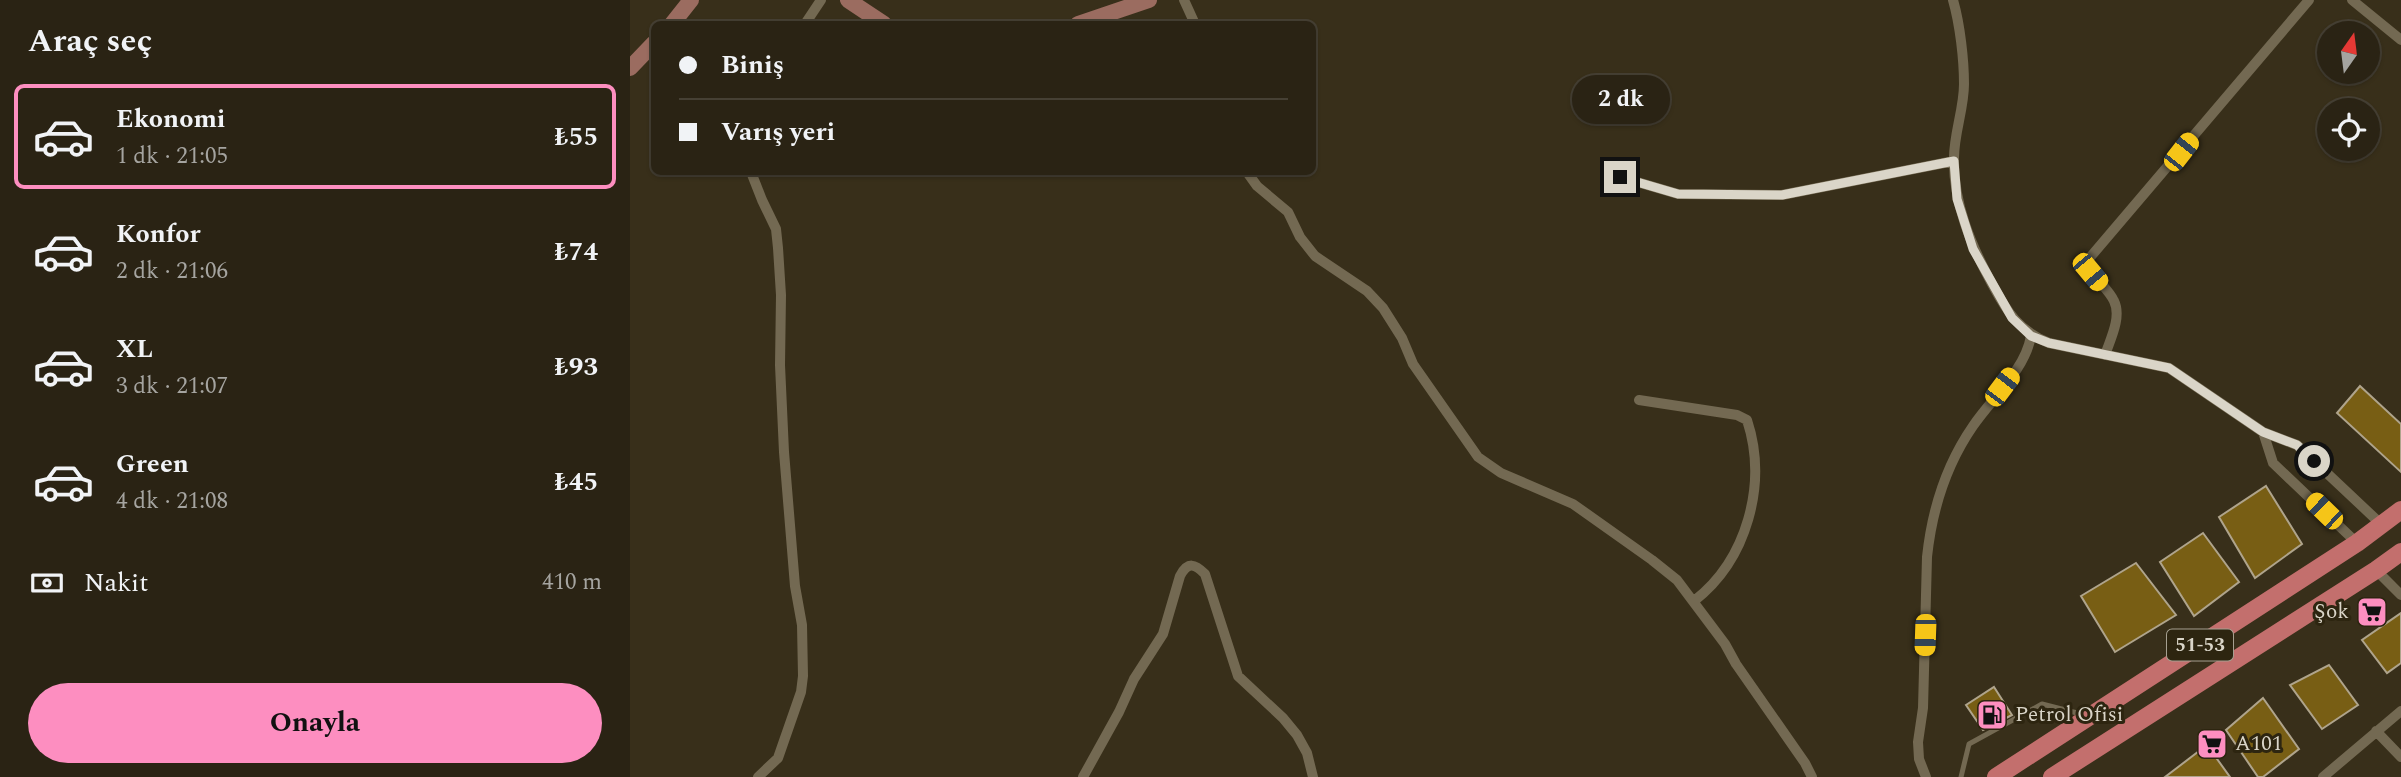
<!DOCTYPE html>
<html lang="tr">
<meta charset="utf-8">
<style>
body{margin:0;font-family:Spectral,serif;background:#362f22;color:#f1f3f6;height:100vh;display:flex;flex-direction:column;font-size:26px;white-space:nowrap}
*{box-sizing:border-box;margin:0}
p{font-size:23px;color:#a5a4a0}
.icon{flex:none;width:38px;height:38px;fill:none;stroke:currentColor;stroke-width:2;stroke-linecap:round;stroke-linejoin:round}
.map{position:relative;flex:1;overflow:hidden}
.sheet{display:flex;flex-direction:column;background:#2a2314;width:630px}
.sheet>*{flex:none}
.banner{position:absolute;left:21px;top:21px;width:665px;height:154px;border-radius:10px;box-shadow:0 2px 5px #0004,0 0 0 2px #464034;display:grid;align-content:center;height:154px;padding:0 28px;background:#2a2314}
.needle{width:46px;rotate:14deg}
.fabs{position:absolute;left:1687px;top:21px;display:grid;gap:14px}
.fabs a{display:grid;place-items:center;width:63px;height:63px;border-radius:50%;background:#2a2314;box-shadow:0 2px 5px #0004,0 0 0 2px #464034;font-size:35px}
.end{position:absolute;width:32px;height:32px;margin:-16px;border:9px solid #dad5c8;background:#111;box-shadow:0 0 0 4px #111}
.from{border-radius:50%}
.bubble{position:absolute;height:49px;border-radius:24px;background:#2a2314;box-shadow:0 2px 5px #0004,0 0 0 2px #464034;font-size:23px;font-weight:700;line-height:49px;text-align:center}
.car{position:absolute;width:21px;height:42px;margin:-21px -10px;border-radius:9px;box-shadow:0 0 5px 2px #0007;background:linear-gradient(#f5c518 24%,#345 0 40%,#f5c518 0 76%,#345 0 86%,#f5c518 0)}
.banner b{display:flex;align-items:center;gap:24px;height:66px;font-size:26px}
.banner b+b{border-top:2px solid #464034}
.banner i{width:18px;height:18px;background:#f1f3f6}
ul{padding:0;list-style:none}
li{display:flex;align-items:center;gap:21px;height:105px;margin:0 14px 10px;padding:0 14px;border:4px solid transparent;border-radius:10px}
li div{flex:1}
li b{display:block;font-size:26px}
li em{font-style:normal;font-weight:700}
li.on{border-color:#fd8ec0}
li>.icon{width:63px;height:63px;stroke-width:1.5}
h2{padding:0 28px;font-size:32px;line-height:84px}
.pay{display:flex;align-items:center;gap:18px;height:77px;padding:0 28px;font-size:26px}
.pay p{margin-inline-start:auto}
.button{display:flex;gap:14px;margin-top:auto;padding:14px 28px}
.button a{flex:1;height:80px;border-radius:42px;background:#fd8ec0;color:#111;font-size:28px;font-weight:700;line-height:80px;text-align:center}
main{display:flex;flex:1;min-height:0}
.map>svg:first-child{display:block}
.building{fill:#785e14;stroke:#afa48c;stroke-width:2}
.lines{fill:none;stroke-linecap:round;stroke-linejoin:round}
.lane{stroke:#736952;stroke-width:5}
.street{stroke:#736952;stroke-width:10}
.secondary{stroke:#9b6c60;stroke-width:16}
.primary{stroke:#c36f6d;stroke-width:18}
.route{stroke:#dad5c8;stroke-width:9}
.labels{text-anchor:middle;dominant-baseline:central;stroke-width:6;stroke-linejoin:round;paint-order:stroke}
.shield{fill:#2d2510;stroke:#a6a091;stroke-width:2}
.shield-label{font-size:19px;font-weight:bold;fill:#dad5c8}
.poi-label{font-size:21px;fill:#dad5c8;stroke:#2d2510;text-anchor:start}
</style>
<main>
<section class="sheet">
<h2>Araç seç</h2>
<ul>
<li class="on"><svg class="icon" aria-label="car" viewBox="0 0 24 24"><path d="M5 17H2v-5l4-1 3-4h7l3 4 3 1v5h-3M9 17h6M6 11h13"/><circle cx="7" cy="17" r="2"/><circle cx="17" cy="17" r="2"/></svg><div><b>Ekonomi</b><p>1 dk · 21:05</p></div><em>₺55</em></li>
<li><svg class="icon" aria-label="car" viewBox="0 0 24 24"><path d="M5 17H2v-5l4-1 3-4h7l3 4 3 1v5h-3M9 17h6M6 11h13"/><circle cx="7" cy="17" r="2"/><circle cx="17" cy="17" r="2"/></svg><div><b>Konfor</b><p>2 dk · 21:06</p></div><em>₺74</em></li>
<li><svg class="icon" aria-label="car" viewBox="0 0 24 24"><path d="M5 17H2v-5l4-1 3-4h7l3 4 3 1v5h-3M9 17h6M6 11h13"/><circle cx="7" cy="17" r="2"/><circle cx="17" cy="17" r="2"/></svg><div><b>XL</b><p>3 dk · 21:07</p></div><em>₺93</em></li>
<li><svg class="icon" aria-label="car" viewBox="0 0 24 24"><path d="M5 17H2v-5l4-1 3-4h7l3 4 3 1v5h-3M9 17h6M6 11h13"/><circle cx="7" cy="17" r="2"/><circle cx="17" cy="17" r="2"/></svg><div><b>Green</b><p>4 dk · 21:08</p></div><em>₺45</em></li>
</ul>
<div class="pay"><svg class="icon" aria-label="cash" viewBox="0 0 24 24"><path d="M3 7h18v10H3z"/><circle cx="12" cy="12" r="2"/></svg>Nakit<p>410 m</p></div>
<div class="button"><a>Onayla</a></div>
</section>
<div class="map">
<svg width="1771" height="777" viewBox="0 0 1771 777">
<rect width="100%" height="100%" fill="#382f1a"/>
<!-- building -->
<path class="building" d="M 1730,386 L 1771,424 L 1771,472 L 1707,413 Z
M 1636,486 L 1672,544 L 1625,578 L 1589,517 Z
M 1573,533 L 1609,582 L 1564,616 L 1530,562 Z
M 1506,563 L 1546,615 L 1485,652 L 1451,596 Z
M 1771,613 L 1771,663 L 1757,673 L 1732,640 Z
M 1699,665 L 1728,705 L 1692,729 L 1660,685 Z
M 1364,687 L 1382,715 L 1353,730 L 1336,705 Z
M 1633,698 L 1669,749 L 1633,777 L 1628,777 L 1596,730 Z
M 1577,745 L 1600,777 L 1535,777 Z"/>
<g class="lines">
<!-- lane -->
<path class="lane" d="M 1331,777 L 1339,744 L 1412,704 L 1455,715"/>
<!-- street -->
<path class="street" d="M 554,0 L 565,24
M 1323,0 C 1330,24 1334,60 1334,84 C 1334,109 1324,133 1324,158 C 1323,203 1341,245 1362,284 C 1377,312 1389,331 1419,343 L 1539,368 L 1633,432
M 1722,0 L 1771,40
M 175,24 L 191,0
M 121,172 L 132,200 L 146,229 L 148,248 L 151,295 L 150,365 L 154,452 L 165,586 L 172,625 L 173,676 L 171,692 L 148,758 L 128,777
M 617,172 L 627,186 L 658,212 L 670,237 L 685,256 L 737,291 L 753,308 L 772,338 L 783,364 L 848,457 L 871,473 L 943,504 L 1022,560 L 1047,580 L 1095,644 L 1106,664 L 1175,763 L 1182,777
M 990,177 L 1048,194 L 1152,195 L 1324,161
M 1475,355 C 1480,340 1492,317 1484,301 C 1477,286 1461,278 1457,261 L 1679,0
M 1009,400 L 1107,415 L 1117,420 C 1138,484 1117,560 1064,601
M 1727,543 L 1643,463 L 1633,432 L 1667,445 L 1752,525
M 1746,570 L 1771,595
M 1746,731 L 1771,757
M 453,777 L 489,712 L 504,679 L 533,634 L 550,576 C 558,561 565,564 575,574 L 608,676 L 653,718 L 667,735 L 677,753 L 683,777
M 1296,777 L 1289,759 L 1288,742 L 1293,708 L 1297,557 C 1302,510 1316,465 1343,426 C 1362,398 1395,370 1401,336
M 1693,777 L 1771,711"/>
<!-- secondary -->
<path class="secondary" d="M 218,0 L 254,24
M 42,24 L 61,0
M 448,24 L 519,0
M 0,68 L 24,43"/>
<!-- primary -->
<path class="primary" d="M 1366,777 L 1727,543 L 1771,510
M 1422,777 L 1746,570 L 1771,552"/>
</g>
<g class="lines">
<!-- route -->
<path class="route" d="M 990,177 L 1048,194 L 1152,195 L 1324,161 L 1327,199 L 1343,249 L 1382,318 L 1401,336 L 1419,343 L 1539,368 L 1633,432 L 1667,445 L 1684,461"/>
</g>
<!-- icons -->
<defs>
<g id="supermarket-square" transform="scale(1.575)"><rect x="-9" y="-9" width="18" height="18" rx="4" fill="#fd8ec0" stroke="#2d2510"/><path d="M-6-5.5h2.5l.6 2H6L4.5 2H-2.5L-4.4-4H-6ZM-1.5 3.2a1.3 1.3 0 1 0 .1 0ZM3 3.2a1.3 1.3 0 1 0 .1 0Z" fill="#111"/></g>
<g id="fuel-square" transform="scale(1.575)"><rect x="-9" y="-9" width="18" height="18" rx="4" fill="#fd8ec0" stroke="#2d2510"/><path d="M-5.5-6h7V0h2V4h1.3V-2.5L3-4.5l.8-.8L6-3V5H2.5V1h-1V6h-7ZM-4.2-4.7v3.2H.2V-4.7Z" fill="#111"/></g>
</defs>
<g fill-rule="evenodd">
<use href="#supermarket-square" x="1742" y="612"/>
<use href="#fuel-square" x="1362" y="715"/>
<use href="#supermarket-square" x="1582" y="744"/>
</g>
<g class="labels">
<!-- shield labels -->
<rect class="shield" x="1537" y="629.5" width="66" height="31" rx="5"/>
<g class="shield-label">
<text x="1570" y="645">51-53</text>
</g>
<!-- poi labels -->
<g class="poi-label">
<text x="1719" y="612" text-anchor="end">Şok</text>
<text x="1385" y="715">Petrol Ofisi</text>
<text x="1605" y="744">A101</text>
</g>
</g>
</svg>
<div class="fabs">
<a><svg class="needle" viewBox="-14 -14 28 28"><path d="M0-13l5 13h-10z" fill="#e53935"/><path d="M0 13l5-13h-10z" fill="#a5a4a0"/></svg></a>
<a><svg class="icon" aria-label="locate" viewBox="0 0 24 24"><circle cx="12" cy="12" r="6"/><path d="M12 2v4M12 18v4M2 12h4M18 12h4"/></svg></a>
</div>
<i class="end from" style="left:1684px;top:461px"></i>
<i class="end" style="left:990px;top:177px"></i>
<div class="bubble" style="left:942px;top:75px;width:98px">2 dk</div>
<i class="car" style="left:1551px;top:152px;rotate:38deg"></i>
<i class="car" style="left:1460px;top:272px;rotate:140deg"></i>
<i class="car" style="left:1372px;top:387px;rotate:37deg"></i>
<i class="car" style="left:1694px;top:511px;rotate:314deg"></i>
<i class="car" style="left:1295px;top:635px;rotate:182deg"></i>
<div class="banner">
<b><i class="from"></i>Biniş</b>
<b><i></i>Varış yeri</b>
</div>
</div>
</main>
